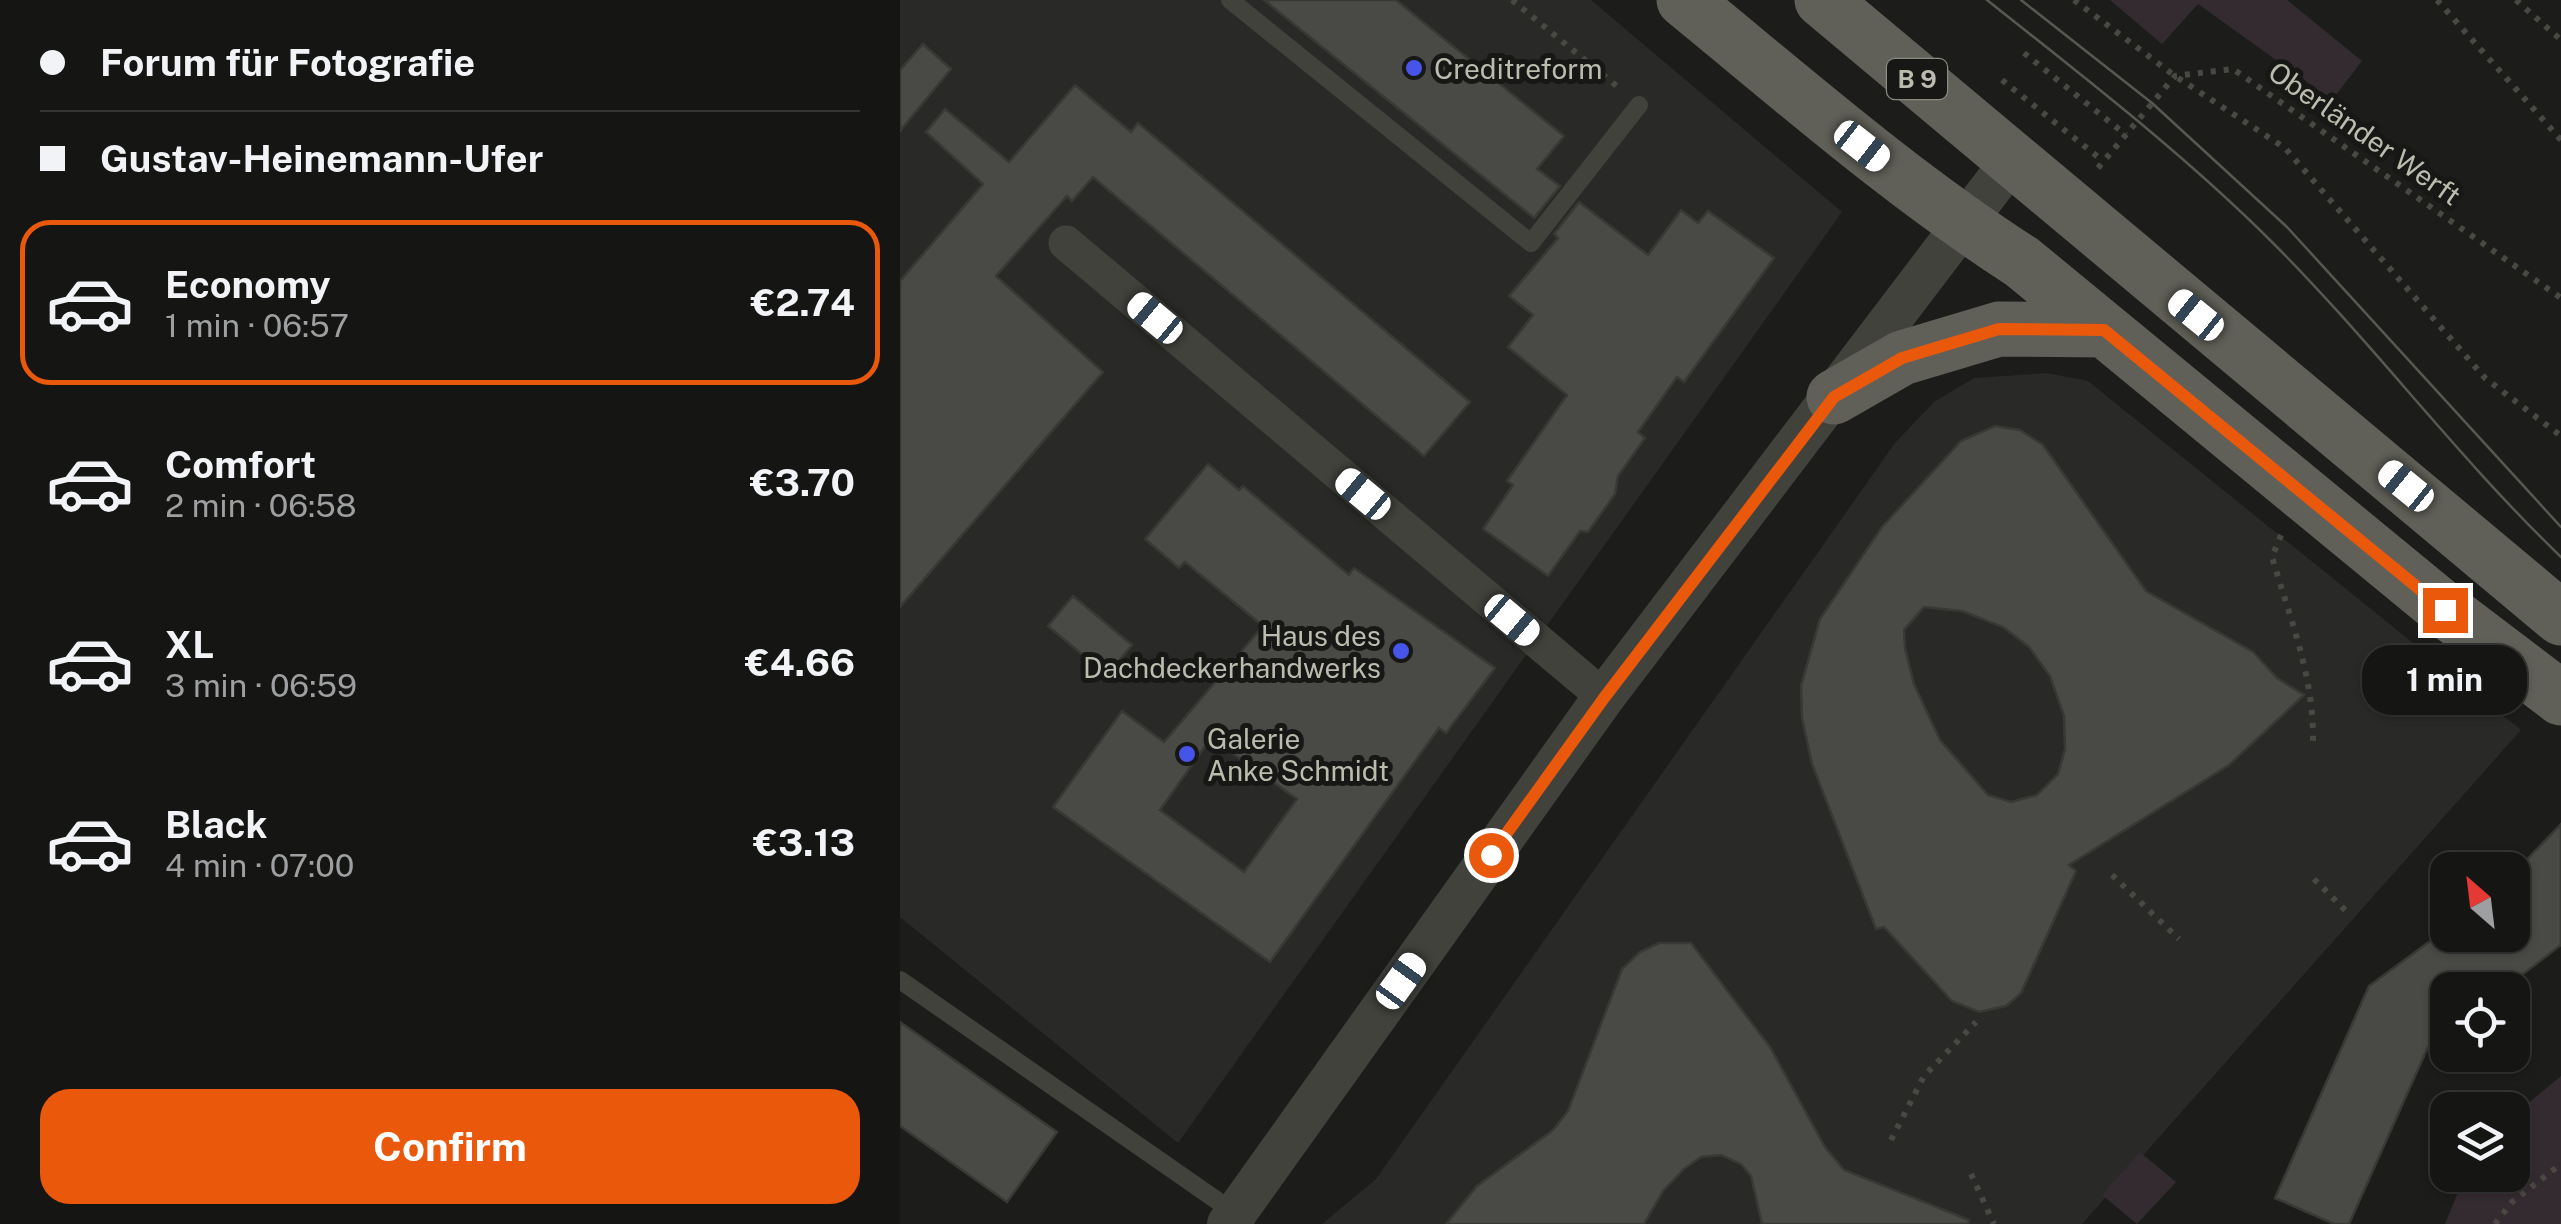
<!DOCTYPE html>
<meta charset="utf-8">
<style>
body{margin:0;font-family:"Public Sans",sans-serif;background:#1e1f1d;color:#f1f3f6;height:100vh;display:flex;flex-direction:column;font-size:38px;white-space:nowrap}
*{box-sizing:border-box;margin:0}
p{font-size:32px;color:#9d9fa0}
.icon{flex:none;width:55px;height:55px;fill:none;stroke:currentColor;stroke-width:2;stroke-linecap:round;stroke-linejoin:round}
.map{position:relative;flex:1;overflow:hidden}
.drawer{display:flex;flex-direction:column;background:#151614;width:900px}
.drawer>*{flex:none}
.banner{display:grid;align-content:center;height:220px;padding:0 40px;background:#151614}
.needle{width:65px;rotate:332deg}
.buttons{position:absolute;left:1530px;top:852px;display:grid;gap:20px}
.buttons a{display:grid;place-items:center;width:100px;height:100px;border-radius:20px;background:#151614;box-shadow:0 2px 8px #0004,0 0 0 2px #343534;font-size:50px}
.end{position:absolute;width:45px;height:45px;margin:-22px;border:12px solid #ea580c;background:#fff;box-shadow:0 0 0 5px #fff}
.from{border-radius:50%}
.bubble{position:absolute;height:70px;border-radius:30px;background:#151614;box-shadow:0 2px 8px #0004,0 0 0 2px #343534;font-size:32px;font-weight:700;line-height:70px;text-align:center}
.car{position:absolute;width:30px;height:60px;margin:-30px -15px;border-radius:12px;box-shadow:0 0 8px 2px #0007;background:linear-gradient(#fff 24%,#345 0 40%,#fff 0 76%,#345 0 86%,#fff 0)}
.banner b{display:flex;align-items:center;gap:35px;height:95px;font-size:38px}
.banner b+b{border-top:2px solid #343534}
.banner i{width:25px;height:25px;background:#f1f3f6}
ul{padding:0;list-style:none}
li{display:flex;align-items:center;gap:30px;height:165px;margin:0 20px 15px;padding:0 20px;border:5px solid transparent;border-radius:30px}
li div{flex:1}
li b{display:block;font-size:38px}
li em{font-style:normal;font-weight:700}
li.current{border-color:#ea580c}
li>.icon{width:90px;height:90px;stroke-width:1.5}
.cta{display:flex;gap:20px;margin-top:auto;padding:20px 40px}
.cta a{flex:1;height:115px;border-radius:30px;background:#ea580c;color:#fff;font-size:40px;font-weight:700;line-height:115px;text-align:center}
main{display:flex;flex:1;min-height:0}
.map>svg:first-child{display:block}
.built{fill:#292a27}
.green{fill:#342b31}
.building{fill:#494a45;stroke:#383935;stroke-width:2.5;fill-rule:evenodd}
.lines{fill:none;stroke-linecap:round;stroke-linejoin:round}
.path{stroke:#494842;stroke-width:6;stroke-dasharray:5 8;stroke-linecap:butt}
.service{stroke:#41423c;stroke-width:18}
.minor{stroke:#41423c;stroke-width:35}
.tertiary{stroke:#41423c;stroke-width:42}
.primary{stroke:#606058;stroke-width:55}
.tram{stroke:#585851;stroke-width:2.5}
.route{stroke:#ea580c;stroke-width:12}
.poi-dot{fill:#4754e9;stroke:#171816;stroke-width:4}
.labels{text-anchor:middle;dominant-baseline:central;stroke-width:10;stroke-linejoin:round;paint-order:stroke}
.shield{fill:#171816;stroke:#8a8a80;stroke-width:2.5}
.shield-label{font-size:25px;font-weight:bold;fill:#bbbbae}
.poi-label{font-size:28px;fill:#bbbbae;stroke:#171816;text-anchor:start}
.street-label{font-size:28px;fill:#bbbbae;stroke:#171816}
</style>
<main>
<section class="drawer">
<div class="banner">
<b><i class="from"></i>Forum für Fotografie</b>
<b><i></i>Gustav-Heinemann-Ufer</b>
</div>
<ul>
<li class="current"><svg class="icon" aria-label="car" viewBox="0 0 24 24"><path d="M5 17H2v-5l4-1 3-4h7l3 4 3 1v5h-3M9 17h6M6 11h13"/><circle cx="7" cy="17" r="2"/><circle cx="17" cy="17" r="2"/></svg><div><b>Economy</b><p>1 min · 06:57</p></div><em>€2.74</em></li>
<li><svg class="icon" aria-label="car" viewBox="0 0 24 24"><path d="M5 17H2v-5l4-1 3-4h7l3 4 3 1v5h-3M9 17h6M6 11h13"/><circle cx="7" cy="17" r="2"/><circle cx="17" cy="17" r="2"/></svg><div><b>Comfort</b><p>2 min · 06:58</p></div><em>€3.70</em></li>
<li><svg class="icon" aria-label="car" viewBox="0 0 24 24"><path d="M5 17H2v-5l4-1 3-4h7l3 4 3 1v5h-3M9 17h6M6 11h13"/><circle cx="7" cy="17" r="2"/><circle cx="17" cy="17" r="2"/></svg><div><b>XL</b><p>3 min · 06:59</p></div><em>€4.66</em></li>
<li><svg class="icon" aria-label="car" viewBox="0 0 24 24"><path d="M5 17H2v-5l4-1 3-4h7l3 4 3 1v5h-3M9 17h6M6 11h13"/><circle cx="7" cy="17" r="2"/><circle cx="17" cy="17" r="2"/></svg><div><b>Black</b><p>4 min · 07:00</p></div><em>€3.13</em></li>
</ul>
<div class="cta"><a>Confirm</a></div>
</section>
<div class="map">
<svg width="1661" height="1224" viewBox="0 0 1661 1224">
<rect width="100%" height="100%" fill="#1c1d1b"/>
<!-- built -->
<path class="built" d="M 0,0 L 691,0 L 942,212 L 278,1143 L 0,917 Z
M 1147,373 L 1188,381 L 1621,730 L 1182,1224 L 422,1224 L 476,1179 L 995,443 L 1034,402 L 1074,378 Z"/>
<!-- green -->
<path class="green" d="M 1210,0 L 1387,0 L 1462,61 L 1432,100 L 1298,4 L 1262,44 Z
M 1661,1076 L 1661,1224 L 1545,1224 L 1565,1175 L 1612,1175 L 1613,1116 Z
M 1240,1152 L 1276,1182 L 1237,1224 L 1202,1195 Z"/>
<!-- building -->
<path class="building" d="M 364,0 L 496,0 L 664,136 L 637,169 L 660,186 L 634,218 Z
M 23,44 L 51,69 L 0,131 L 0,70 Z
M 175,85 L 231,132 L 238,123 L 570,402 L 524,456 L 193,177 L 172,201 L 167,196 L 96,276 L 203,372 L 0,607 L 0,281 L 83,184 L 26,132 L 45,109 L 109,162 Z
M 679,202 L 748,255 L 781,210 L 798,223 L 808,211 L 874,258 L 784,382 L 777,377 L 738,432 L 745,438 L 718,476 L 715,494 L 688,532 L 680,531 L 648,576 L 583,529 L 613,485 L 607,481 L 667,395 L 608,347 L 633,315 L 609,296 L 658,238 L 654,234 Z
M 1095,426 L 1120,430 L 1143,445 L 1246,591 L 1353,652 L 1377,678 L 1404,695 L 1329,765 L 1169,865 L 1176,871 L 1121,993 L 1106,1006 L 1079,1012 L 1052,1001 L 984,927 L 976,929 L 912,764 L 902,718 L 901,686 L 920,619 L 982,527 L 1061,441 ZM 1024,607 L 1062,611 L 1103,627 L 1129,647 L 1150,676 L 1164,716 L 1165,749 L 1158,774 L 1137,795 L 1111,802 L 1088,795 L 1040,740 L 1014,684 L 1005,648 L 1004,630 Z
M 308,464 L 339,490 L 343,486 L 449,575 L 454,568 L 595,668 L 546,733 L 539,728 L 370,962 L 153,807 L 222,711 L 264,742 L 363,626 L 285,562 L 279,568 L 245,539 ZM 311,738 L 397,799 L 344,872 L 260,810 Z
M 173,596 L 232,645 L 207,675 L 148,626 Z
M 1661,824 L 1661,945 L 1602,990 L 1548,990 L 1548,1032 L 1528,1047 L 1449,1224 L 1434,1224 L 1375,1198 L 1469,986 L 1548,928 L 1548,935 L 1612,935 L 1612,875 Z
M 759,943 L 791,943 L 870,1047 L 925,1147 L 944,1170 L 1069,1220 L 1068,1224 L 862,1224 L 851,1176 L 841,1164 L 821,1155 L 801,1157 L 784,1169 L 763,1191 L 744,1224 L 546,1224 L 577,1186 L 653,1130 L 668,1111 L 722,969 L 740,952 Z
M 0,1022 L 157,1132 L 107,1202 L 0,1126 Z"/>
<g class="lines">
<!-- path -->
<path class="path" d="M 612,0 L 719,88
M 1174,0 L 1275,76 L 1385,148 L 1585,378 L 1661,436
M 1537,0 L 1661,140
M 1616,0 L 1661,40
M 1124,53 L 1226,135
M 1102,80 L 1203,161
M 1198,168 L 1275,76 L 1333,69 L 1661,298
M 1381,535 L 1372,557 C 1390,619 1414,676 1413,741
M 1212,875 L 1279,939
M 1414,879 L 1448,913
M 991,1140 L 1024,1076 L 1076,1022
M 1071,1174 L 1094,1224
M 1595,1224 L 1612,1202 L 1661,1164"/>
<!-- service -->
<path class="service" d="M 330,0 L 631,243 L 739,105
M 0,980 L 335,1213"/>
<!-- minor -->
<path class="minor" d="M 166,243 L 704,697"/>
<!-- tertiary -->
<path class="tertiary" d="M 328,1224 L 704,697 L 1113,159"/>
<!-- primary -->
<path class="primary" d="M 784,0 C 894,90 1002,185 1122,262 L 1545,610 L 1661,698
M 922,0 L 1661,618
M 934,397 L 1002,358 L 1099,329 L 1204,330"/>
<!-- tram -->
<path class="tram" d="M 1087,0 C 1185,78 1284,154 1372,242 C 1473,343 1558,458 1661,557
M 1121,0 L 1252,103 L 1387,227 L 1661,527"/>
</g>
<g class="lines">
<!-- route -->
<path class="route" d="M 591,855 L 704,698 L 934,397 L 1002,358 L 1099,329 L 1204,330 L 1545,610"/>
</g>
<!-- markers -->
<g class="poi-dot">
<circle cx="514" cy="68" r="10"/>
<circle cx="501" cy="651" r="10"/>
<circle cx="287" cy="754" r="10"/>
</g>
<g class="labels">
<!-- shield labels -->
<rect class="shield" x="987" y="59" width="60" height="40" rx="8"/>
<g class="shield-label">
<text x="1017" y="79">B 9</text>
</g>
<!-- poi labels -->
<g class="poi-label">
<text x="534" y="68">Creditreform</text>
<text x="481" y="635" text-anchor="end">Haus des<tspan x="481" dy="32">Dachdeckerhandwerks</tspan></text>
<text x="307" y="738">Galerie<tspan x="307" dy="32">Anke Schmidt</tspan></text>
</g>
<!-- street labels -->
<g class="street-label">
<text transform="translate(1465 133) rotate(35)">Oberländer Werft</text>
</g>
</g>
</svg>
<div class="buttons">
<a><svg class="needle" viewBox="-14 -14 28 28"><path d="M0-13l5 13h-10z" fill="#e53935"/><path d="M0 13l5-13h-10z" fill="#9d9fa0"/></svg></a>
<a><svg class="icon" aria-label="locate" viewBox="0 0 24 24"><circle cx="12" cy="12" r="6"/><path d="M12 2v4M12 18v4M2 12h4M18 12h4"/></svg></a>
<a><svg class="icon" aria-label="layers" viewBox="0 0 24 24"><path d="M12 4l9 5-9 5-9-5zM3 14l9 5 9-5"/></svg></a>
</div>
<i class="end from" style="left:591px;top:855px"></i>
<i class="end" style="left:1545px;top:610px"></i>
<div class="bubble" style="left:1462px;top:645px;width:165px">1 min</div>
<i class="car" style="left:962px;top:146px;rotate:128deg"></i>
<i class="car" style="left:1296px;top:315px;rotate:309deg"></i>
<i class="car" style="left:255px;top:318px;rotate:310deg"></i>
<i class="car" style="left:1506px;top:486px;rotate:309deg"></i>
<i class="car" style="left:463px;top:494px;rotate:310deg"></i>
<i class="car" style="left:612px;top:620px;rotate:130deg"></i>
<i class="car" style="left:501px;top:981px;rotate:36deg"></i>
</div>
</main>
